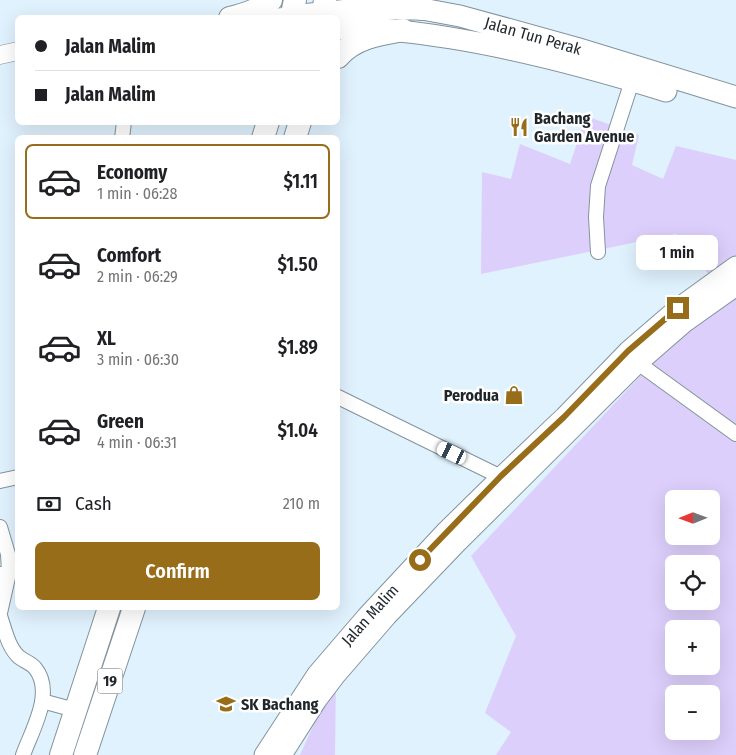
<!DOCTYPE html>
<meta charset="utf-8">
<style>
body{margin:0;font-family:"Fira Sans Condensed",sans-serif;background:#f2f2f2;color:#202124;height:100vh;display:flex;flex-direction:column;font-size:19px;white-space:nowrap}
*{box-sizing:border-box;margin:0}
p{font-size:16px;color:#757577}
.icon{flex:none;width:28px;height:28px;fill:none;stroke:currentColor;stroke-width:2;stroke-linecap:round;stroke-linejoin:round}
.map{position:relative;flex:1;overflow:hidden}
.details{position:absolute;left:15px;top:135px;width:325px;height:475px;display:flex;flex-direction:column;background:#fff;border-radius:8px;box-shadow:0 5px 20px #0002}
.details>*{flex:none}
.guide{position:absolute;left:15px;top:15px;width:325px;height:110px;border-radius:8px;box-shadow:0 5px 20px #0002;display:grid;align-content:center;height:110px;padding:0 20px;background:#fff}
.needle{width:32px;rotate:269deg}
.controls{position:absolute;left:665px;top:490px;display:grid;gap:10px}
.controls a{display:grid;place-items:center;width:55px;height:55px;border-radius:8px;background:#fff;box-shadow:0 5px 20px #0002;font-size:25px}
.end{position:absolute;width:22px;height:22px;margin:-11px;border:6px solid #976d19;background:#fff;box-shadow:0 0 0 2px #fff}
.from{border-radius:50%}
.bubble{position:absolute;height:35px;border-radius:8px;background:#fff;box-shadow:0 5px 20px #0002;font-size:16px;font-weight:600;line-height:35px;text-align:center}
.car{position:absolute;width:15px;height:30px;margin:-15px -8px;border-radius:6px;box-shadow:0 0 4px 1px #0007;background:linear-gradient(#fff 24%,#345 0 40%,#fff 0 76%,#345 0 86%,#fff 0)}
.guide b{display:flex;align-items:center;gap:18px;height:48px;font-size:19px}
.guide b+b{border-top:1px solid #e0e0e0}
.guide i{width:12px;height:12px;background:#202124}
ul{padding:9px 0 0;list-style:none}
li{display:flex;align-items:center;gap:15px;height:75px;margin:0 10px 8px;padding:0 10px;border:2px solid transparent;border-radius:8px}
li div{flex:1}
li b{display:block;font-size:19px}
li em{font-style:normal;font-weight:600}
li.current{border-color:#976d19}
li>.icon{width:45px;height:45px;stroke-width:1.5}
.pay{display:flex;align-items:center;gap:12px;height:55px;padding:0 20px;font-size:19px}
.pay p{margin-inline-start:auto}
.action{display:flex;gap:10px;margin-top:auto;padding:10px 20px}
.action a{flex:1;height:58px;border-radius:8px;background:#976d19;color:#fff;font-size:20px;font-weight:600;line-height:58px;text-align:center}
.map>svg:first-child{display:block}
.green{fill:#dccffb;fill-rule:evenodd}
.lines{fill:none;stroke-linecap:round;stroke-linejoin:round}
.minor-casing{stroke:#82939d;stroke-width:16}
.tertiary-casing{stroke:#82939d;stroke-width:19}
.secondary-casing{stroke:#82939d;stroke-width:21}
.primary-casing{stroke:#82939d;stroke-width:23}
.trunk-casing{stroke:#82939d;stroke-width:24}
.minor{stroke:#fff;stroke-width:14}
.tertiary{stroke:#fff;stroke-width:18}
.secondary{stroke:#fff;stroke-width:19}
.primary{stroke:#fff;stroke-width:21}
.trunk{stroke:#fff;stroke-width:22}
.route{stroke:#976d19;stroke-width:6}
.labels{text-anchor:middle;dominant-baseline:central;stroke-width:5;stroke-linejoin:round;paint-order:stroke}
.shield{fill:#fff;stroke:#62676a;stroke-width:1}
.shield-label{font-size:15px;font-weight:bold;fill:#1f262a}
.street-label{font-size:16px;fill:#1f262a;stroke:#fff}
.poi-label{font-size:16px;font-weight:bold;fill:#1f262a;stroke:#fff;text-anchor:start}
</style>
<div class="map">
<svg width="736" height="755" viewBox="0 0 736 755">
<rect width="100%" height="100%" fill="#e0f2fe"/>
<!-- green -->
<path class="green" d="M 586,116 L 639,135 L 632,165 L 663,179 L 676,146 L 736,160 L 736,755 L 496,755 L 511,732 L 485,713 L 516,636 L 471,556 L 647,369 L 714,281 L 676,234 L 481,274 L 482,172 L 511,179 L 520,144 L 570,164 ZM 674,499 L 711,499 L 711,536 L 674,536 ZM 674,564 L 711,564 L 711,601 L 674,601 ZM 674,629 L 711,629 L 711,666 L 674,666 ZM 674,694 L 711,694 L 711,731 L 674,731 Z
M 336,675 L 335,755 L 300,755 Z"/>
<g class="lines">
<!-- minor casing -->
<g class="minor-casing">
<path id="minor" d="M 122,138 L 124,122
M 598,252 L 596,217 L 598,186 L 632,81
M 638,363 L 736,434
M 338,397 L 501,477
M 0,481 L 18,477
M 0,527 L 8,554 L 9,573 L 0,574
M 0,613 L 9,573
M 0,616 C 5,630 8,647 19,657 C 24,661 31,663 35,668 C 55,692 32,730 23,755
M 42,701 L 75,710"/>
</g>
<!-- tertiary casing -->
<g class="tertiary-casing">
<path id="tertiary" d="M 274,18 L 292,16
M 0,55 L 18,51"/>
</g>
<!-- secondary casing -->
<g class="secondary-casing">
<path id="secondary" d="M 264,755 L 317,674 L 366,617 L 446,531 L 501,477 L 564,417 L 628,351 L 678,308 L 736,266
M 282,755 L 317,700 L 336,675 L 387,616 L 458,542 L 638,363 L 684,323 L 736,286"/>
</g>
<!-- primary casing -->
<g class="primary-casing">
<path id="primary" d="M 292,16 L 358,9 L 422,9 L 460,16 L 576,48 L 736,97
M 338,29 C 376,27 413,32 451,38 C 525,50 595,69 666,91"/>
</g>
<!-- trunk casing -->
<g class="trunk-casing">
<path id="trunk" d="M 380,0 L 422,9
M 230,18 C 246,14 258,10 271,0
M 291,18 L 295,0
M 322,18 L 325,0
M 338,57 C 354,38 380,34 403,30
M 263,138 L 268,122
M 295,138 L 300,122
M 61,755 L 109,608
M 85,755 L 134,608"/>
</g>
<!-- minor -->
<use href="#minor" class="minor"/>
<!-- tertiary -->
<use href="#tertiary" class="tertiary"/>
<!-- secondary -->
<use href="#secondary" class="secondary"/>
<!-- primary -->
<use href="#primary" class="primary"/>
<!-- trunk -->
<use href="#trunk" class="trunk"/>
</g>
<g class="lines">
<!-- route -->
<path class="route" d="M 420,560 L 501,476 L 564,417 L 628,351 L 678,308"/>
</g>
<!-- icons -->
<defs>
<g id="restaurant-bare" transform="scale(1.5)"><path d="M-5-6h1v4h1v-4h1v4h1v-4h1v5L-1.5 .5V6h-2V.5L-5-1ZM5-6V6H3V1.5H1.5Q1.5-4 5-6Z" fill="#976d19" stroke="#fff" stroke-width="2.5" paint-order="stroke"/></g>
<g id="shop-bare" transform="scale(1.5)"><path d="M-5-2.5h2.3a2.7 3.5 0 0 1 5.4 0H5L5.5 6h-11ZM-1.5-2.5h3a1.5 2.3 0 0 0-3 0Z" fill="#976d19" stroke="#fff" stroke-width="2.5" paint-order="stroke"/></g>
<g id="school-bare" transform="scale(1.5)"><path d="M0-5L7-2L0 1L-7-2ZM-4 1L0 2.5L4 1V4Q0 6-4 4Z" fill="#976d19" stroke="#fff" stroke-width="2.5" paint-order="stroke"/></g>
</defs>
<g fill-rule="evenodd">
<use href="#restaurant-bare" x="519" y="127"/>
<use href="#shop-bare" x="514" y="395"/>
<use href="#school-bare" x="226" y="704"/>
</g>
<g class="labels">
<!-- shield labels -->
<rect class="shield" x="97.5" y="668.5" width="25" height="25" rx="4"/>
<g class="shield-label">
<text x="110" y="681">19</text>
</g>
<!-- street labels -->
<g class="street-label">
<text transform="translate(533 36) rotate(16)">Jalan Tun Perak</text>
<text transform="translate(370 615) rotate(-48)">Jalan Malim</text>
</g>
<!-- poi labels -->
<g class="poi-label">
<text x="534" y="118">Bachang<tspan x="534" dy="18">Garden Avenue</tspan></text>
<text x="499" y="395" text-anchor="end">Perodua</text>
<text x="241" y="704">SK Bachang</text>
</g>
</g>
</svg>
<div class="controls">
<a><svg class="needle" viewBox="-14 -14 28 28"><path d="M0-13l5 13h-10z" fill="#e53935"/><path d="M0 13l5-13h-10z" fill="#757577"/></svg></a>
<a><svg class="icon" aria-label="locate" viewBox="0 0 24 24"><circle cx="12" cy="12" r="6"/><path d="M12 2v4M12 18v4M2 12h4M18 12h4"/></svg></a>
<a>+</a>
<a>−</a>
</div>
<i class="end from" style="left:420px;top:560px"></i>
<i class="end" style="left:678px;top:308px"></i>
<div class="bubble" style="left:636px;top:235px;width:82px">1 min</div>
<i class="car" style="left:452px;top:453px;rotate:296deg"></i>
<div class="guide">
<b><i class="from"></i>Jalan Malim</b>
<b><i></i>Jalan Malim</b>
</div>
<section class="details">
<ul>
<li class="current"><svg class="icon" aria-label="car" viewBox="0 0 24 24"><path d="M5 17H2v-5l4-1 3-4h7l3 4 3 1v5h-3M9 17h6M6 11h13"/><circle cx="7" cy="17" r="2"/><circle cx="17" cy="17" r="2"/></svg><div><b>Economy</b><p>1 min · 06:28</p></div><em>$1.11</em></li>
<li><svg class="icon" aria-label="car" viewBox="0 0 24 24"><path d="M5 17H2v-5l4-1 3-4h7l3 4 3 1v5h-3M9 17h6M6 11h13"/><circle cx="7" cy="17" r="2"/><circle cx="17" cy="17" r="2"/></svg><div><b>Comfort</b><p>2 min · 06:29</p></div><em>$1.50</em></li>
<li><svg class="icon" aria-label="car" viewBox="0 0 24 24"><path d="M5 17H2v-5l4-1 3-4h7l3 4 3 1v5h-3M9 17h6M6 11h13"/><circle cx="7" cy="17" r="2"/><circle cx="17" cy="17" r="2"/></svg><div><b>XL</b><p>3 min · 06:30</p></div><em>$1.89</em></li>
<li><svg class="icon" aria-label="car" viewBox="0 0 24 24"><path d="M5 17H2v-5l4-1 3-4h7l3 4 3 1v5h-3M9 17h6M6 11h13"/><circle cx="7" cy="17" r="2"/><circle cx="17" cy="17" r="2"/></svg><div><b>Green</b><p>4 min · 06:31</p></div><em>$1.04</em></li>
</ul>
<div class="pay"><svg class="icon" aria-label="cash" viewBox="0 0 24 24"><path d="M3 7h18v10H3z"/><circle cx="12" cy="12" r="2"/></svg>Cash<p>210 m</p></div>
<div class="action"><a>Confirm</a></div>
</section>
</div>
